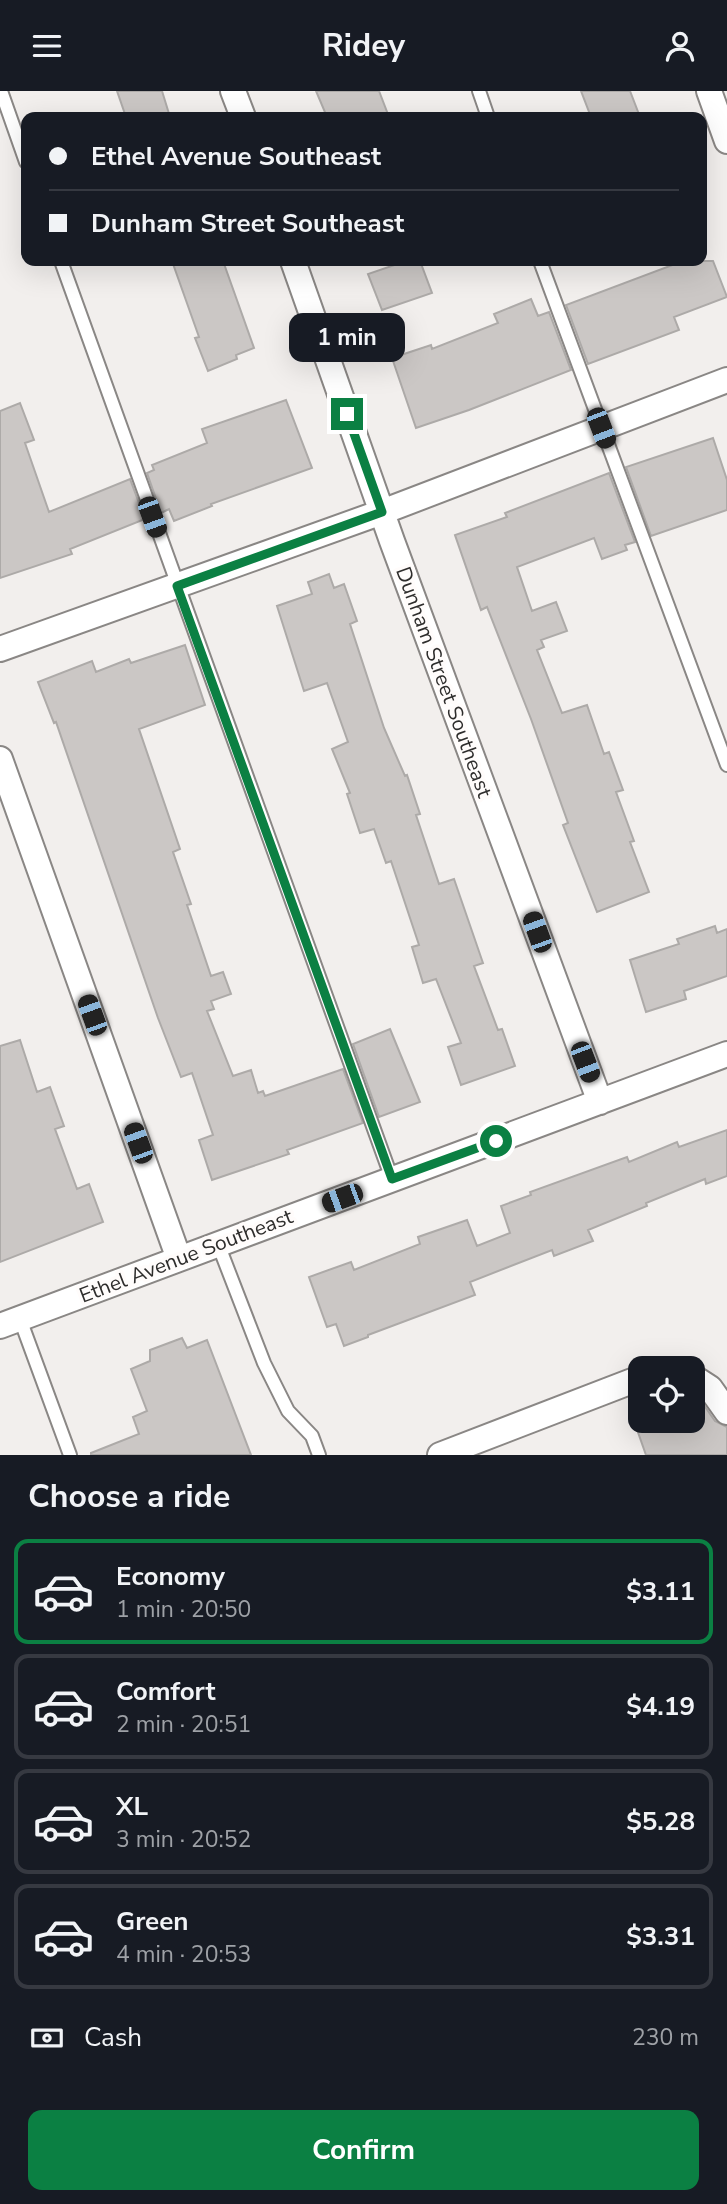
<!DOCTYPE html>
<meta charset="utf-8">
<style>
body{margin:0;font-family:"Nunito Sans",sans-serif;background:#242831;color:#f1f3f6;height:100vh;display:flex;flex-direction:column;font-size:26px;white-space:nowrap}
*{box-sizing:border-box;margin:0}
p{font-size:23px;color:#9ea1a6}
.icon{flex:none;width:38px;height:38px;fill:none;stroke:currentColor;stroke-width:2;stroke-linecap:round;stroke-linejoin:round}
.map{position:relative;height:1364px;overflow:hidden}
.details{display:flex;flex-direction:column;background:#171b24;flex:1}
.details>*{flex:none}
.banner{position:absolute;left:21px;top:21px;width:686px;height:154px;border-radius:14px;box-shadow:0 7px 28px #0002;display:grid;align-content:center;height:154px;padding:0 28px;background:#171b24}
.tools{position:absolute;left:628px;top:1265px;display:grid;gap:14px}
.tools a{display:grid;place-items:center;width:77px;height:77px;border-radius:14px;background:#171b24;box-shadow:0 7px 28px #0002;font-size:35px}
.end{position:absolute;width:32px;height:32px;margin:-16px;border:9px solid #0b8043;background:#fff;box-shadow:0 0 0 4px #fff}
.from{border-radius:50%}
.bubble{position:absolute;height:49px;border-radius:14px;background:#171b24;box-shadow:0 7px 28px #0002;font-size:23px;font-weight:700;line-height:49px;text-align:center}
.car{position:absolute;width:21px;height:42px;margin:-21px -10px;border-radius:9px;box-shadow:0 0 5px 2px #0007;background:linear-gradient(#222 24%,#8ab4d8 0 40%,#222 0 76%,#8ab4d8 0 86%,#222 0)}
.banner b{display:flex;align-items:center;gap:24px;height:66px;font-size:26px}
.banner b+b{border-top:2px solid #363941}
.banner i{width:18px;height:18px;background:#f1f3f6}
ul{padding:0;list-style:none}
li{display:flex;align-items:center;gap:21px;height:105px;margin:0 14px 10px;padding:0 14px;border:4px solid #363941;border-radius:14px}
li div{flex:1}
li b{display:block;font-size:26px}
li em{font-style:normal;font-weight:700}
li.active{border-color:#0b8043}
li>.icon{width:63px;height:63px;stroke-width:1.5}
h2{padding:0 28px;font-size:32px;line-height:84px}
.pay{display:flex;align-items:center;gap:18px;height:77px;padding:0 28px;font-size:26px}
.pay p{margin-inline-start:auto}
.primary-button{display:flex;gap:14px;margin-top:auto;padding:14px 28px}
.primary-button a{flex:1;height:80px;border-radius:14px;background:#0b8043;color:#fff;font-size:28px;font-weight:700;line-height:80px;text-align:center}
header{display:flex;justify-content:space-between;align-items:center;height:91px;padding:0 28px;background:#171b24;font-size:32px;font-weight:700}
.map>svg:first-child{display:block}
.building{fill:#cbc7c5;stroke:#adaaa8;stroke-width:2}
.lines{fill:none;stroke-linecap:round;stroke-linejoin:round}
.lane-casing{stroke:#8a8785;stroke-width:16}
.street-casing{stroke:#8a8785;stroke-width:28}
.lane{stroke:#fff;stroke-width:12}
.street{stroke:#fff;stroke-width:24}
.route{stroke:#0b8043;stroke-width:9}
.labels{text-anchor:middle;dominant-baseline:central;stroke-width:7;stroke-linejoin:round;paint-order:stroke}
.street-label{font-size:21px;fill:#2e2d2c;stroke:#fffcfb}
</style>
<header><svg class="icon" aria-label="menu" viewBox="0 0 24 24"><path d="M4 6h16M4 12h16M4 18h16"/></svg>Ridey<svg class="icon" aria-label="person" viewBox="0 0 24 24"><circle cx="12" cy="8" r="4"/><path d="M4 21q1-7 8-7t8 7"/></svg></header>
<div class="map">
<svg width="727" height="1364" viewBox="0 0 727 1364">
<rect width="100%" height="100%" fill="#f2efed"/>
<!-- building -->
<path class="building" d="M 117,0 L 162,0 L 170,26 L 126,26 Z
M 316,0 L 379,0 L 389,26 L 327,26 Z
M 581,0 L 630,0 L 640,26 L 591,26 Z
M 172,170 L 223,170 L 254,257 L 236,264 L 237,268 L 208,280 L 195,247 L 199,246 Z
M 406,170 L 420,170 L 432,202 L 382,219 L 368,183 Z
M 683,170 L 713,170 L 727,206 L 674,226 L 679,239 L 588,273 L 566,214 Z
M 531,208 L 538,225 L 549,221 L 571,279 L 469,319 L 416,337 L 392,267 L 431,254 L 432,258 L 498,232 L 494,223 Z
M 286,309 L 312,377 L 211,413 L 212,415 L 174,430 L 169,418 L 161,422 L 147,382 L 154,379 L 152,374 L 207,352 L 202,338 Z
M 20,312 L 34,349 L 25,352 L 49,421 L 130,388 L 145,428 L 70,458 L 72,463 L 0,487 L 0,320 Z
M 713,347 L 727,389 L 727,419 L 651,445 L 626,376 Z
M 609,382 L 635,451 L 625,454 L 627,459 L 602,468 L 594,447 L 517,476 L 532,520 L 556,511 L 567,540 L 541,549 L 544,556 L 537,559 L 562,622 L 587,614 L 604,663 L 609,661 L 623,699 L 616,701 L 634,750 L 630,751 L 649,801 L 597,821 L 563,734 L 568,732 L 531,628 L 487,516 L 481,519 L 455,444 L 507,426 L 505,422 Z
M 329,483 L 334,497 L 344,493 L 357,530 L 350,533 L 384,637 L 405,685 L 407,684 L 420,723 L 416,724 L 439,793 L 454,788 L 483,872 L 474,875 L 498,939 L 502,938 L 515,975 L 461,994 L 448,956 L 461,952 L 436,888 L 423,892 L 412,856 L 419,854 L 391,770 L 386,772 L 374,738 L 360,742 L 347,703 L 350,702 L 332,658 L 348,651 L 327,592 L 304,600 L 277,515 L 312,503 L 308,491 Z
M 185,554 L 205,614 L 139,638 L 180,758 L 173,761 L 191,813 L 187,814 L 211,885 L 223,881 L 231,903 L 211,910 L 214,918 L 207,920 L 233,985 L 251,979 L 258,1002 L 263,1000 L 265,1005 L 343,978 L 363,1032 L 287,1059 L 289,1063 L 212,1089 L 199,1049 L 213,1044 L 192,982 L 181,986 L 158,927 L 56,631 L 54,632 L 38,591 L 92,570 L 96,581 L 129,568 L 131,572 Z
M 715,835 L 717,842 L 727,838 L 727,885 L 684,900 L 686,908 L 646,921 L 630,869 L 679,853 L 677,848 Z
M 390,938 L 420,1011 L 379,1026 L 353,953 Z
M 20,949 L 37,1001 L 50,996 L 64,1035 L 55,1038 L 77,1098 L 89,1093 L 103,1131 L 0,1171 L 0,955 Z
M 727,1039 L 727,1085 L 706,1093 L 705,1088 L 646,1112 L 647,1115 L 588,1139 L 593,1150 L 554,1165 L 552,1159 L 470,1191 L 475,1204 L 368,1244 L 368,1246 L 344,1255 L 336,1233 L 327,1236 L 309,1186 L 351,1171 L 354,1179 L 420,1153 L 418,1146 L 467,1129 L 477,1155 L 510,1142 L 501,1115 L 531,1104 L 530,1101 L 627,1066 L 629,1071 L 677,1051 L 679,1056 Z
M 182,1247 L 187,1257 L 207,1249 L 251,1364 L 91,1364 L 91,1362 L 139,1343 L 133,1326 L 147,1320 L 131,1278 L 150,1270 L 150,1259 Z
M 701,1310 L 715,1330 L 727,1336 L 727,1364 L 646,1364 L 634,1330 L 693,1330 L 693,1312 Z"/>
<g class="lines">
<!-- lane casing -->
<g class="lane-casing">
<path id="lane" d="M 1,0 L 26,71
M 479,0 L 488,26
M 61,170 L 392,1088
M 540,170 L 727,674
M 218,1153 L 264,1272 L 288,1320 L 312,1345 L 319,1364
M 20,1228 L 70,1364"/>
</g>
<!-- street casing -->
<g class="street-casing">
<path id="street" d="M 233,0 L 243,26
M 709,0 L 727,50
M 293,170 L 392,450 L 600,1011
M 0,558 L 382,421 L 727,289
M 0,668 L 179,1168
M 0,1235 L 727,963
M 693,1286 L 710,1297 L 727,1321
M 440,1364 L 640,1287"/>
</g>
<!-- lane -->
<use href="#lane" class="lane"/>
<!-- street -->
<use href="#street" class="street"/>
</g>
<g class="lines">
<!-- route -->
<path class="route" d="M 347,323 L 382,421 L 177,495 L 392,1088 L 496,1050"/>
</g>
<g class="labels">
<!-- street labels -->
<g class="street-label">
<text transform="translate(444 591) rotate(70)">Dunham Street Southeast</text>
<text transform="translate(186 1165) rotate(-21)">Ethel Avenue Southeast</text>
</g>
</g>
</svg>
<div class="tools">
<a><svg class="icon" aria-label="locate" viewBox="0 0 24 24"><circle cx="12" cy="12" r="6"/><path d="M12 2v4M12 18v4M2 12h4M18 12h4"/></svg></a>
</div>
<i class="end from" style="left:496px;top:1050px"></i>
<i class="end" style="left:347px;top:323px"></i>
<div class="bubble" style="left:289px;top:222px;width:116px">1 min</div>
<i class="car" style="left:601px;top:337px;rotate:159deg"></i>
<i class="car" style="left:152px;top:426px;rotate:160deg"></i>
<i class="car" style="left:537px;top:841px;rotate:340deg"></i>
<i class="car" style="left:92px;top:924px;rotate:340deg"></i>
<i class="car" style="left:585px;top:971px;rotate:159deg"></i>
<i class="car" style="left:138px;top:1052px;rotate:340deg"></i>
<i class="car" style="left:342px;top:1107px;rotate:250deg"></i>
<div class="banner">
<b><i class="from"></i>Ethel Avenue Southeast</b>
<b><i></i>Dunham Street Southeast</b>
</div>
</div>
<section class="details">
<h2>Choose a ride</h2>
<ul>
<li class="active"><svg class="icon" aria-label="car" viewBox="0 0 24 24"><path d="M5 17H2v-5l4-1 3-4h7l3 4 3 1v5h-3M9 17h6M6 11h13"/><circle cx="7" cy="17" r="2"/><circle cx="17" cy="17" r="2"/></svg><div><b>Economy</b><p>1 min · 20:50</p></div><em>$3.11</em></li>
<li><svg class="icon" aria-label="car" viewBox="0 0 24 24"><path d="M5 17H2v-5l4-1 3-4h7l3 4 3 1v5h-3M9 17h6M6 11h13"/><circle cx="7" cy="17" r="2"/><circle cx="17" cy="17" r="2"/></svg><div><b>Comfort</b><p>2 min · 20:51</p></div><em>$4.19</em></li>
<li><svg class="icon" aria-label="car" viewBox="0 0 24 24"><path d="M5 17H2v-5l4-1 3-4h7l3 4 3 1v5h-3M9 17h6M6 11h13"/><circle cx="7" cy="17" r="2"/><circle cx="17" cy="17" r="2"/></svg><div><b>XL</b><p>3 min · 20:52</p></div><em>$5.28</em></li>
<li><svg class="icon" aria-label="car" viewBox="0 0 24 24"><path d="M5 17H2v-5l4-1 3-4h7l3 4 3 1v5h-3M9 17h6M6 11h13"/><circle cx="7" cy="17" r="2"/><circle cx="17" cy="17" r="2"/></svg><div><b>Green</b><p>4 min · 20:53</p></div><em>$3.31</em></li>
</ul>
<div class="pay"><svg class="icon" aria-label="cash" viewBox="0 0 24 24"><path d="M3 7h18v10H3z"/><circle cx="12" cy="12" r="2"/></svg>Cash<p>230 m</p></div>
<div class="primary-button"><a>Confirm</a></div>
</section>
